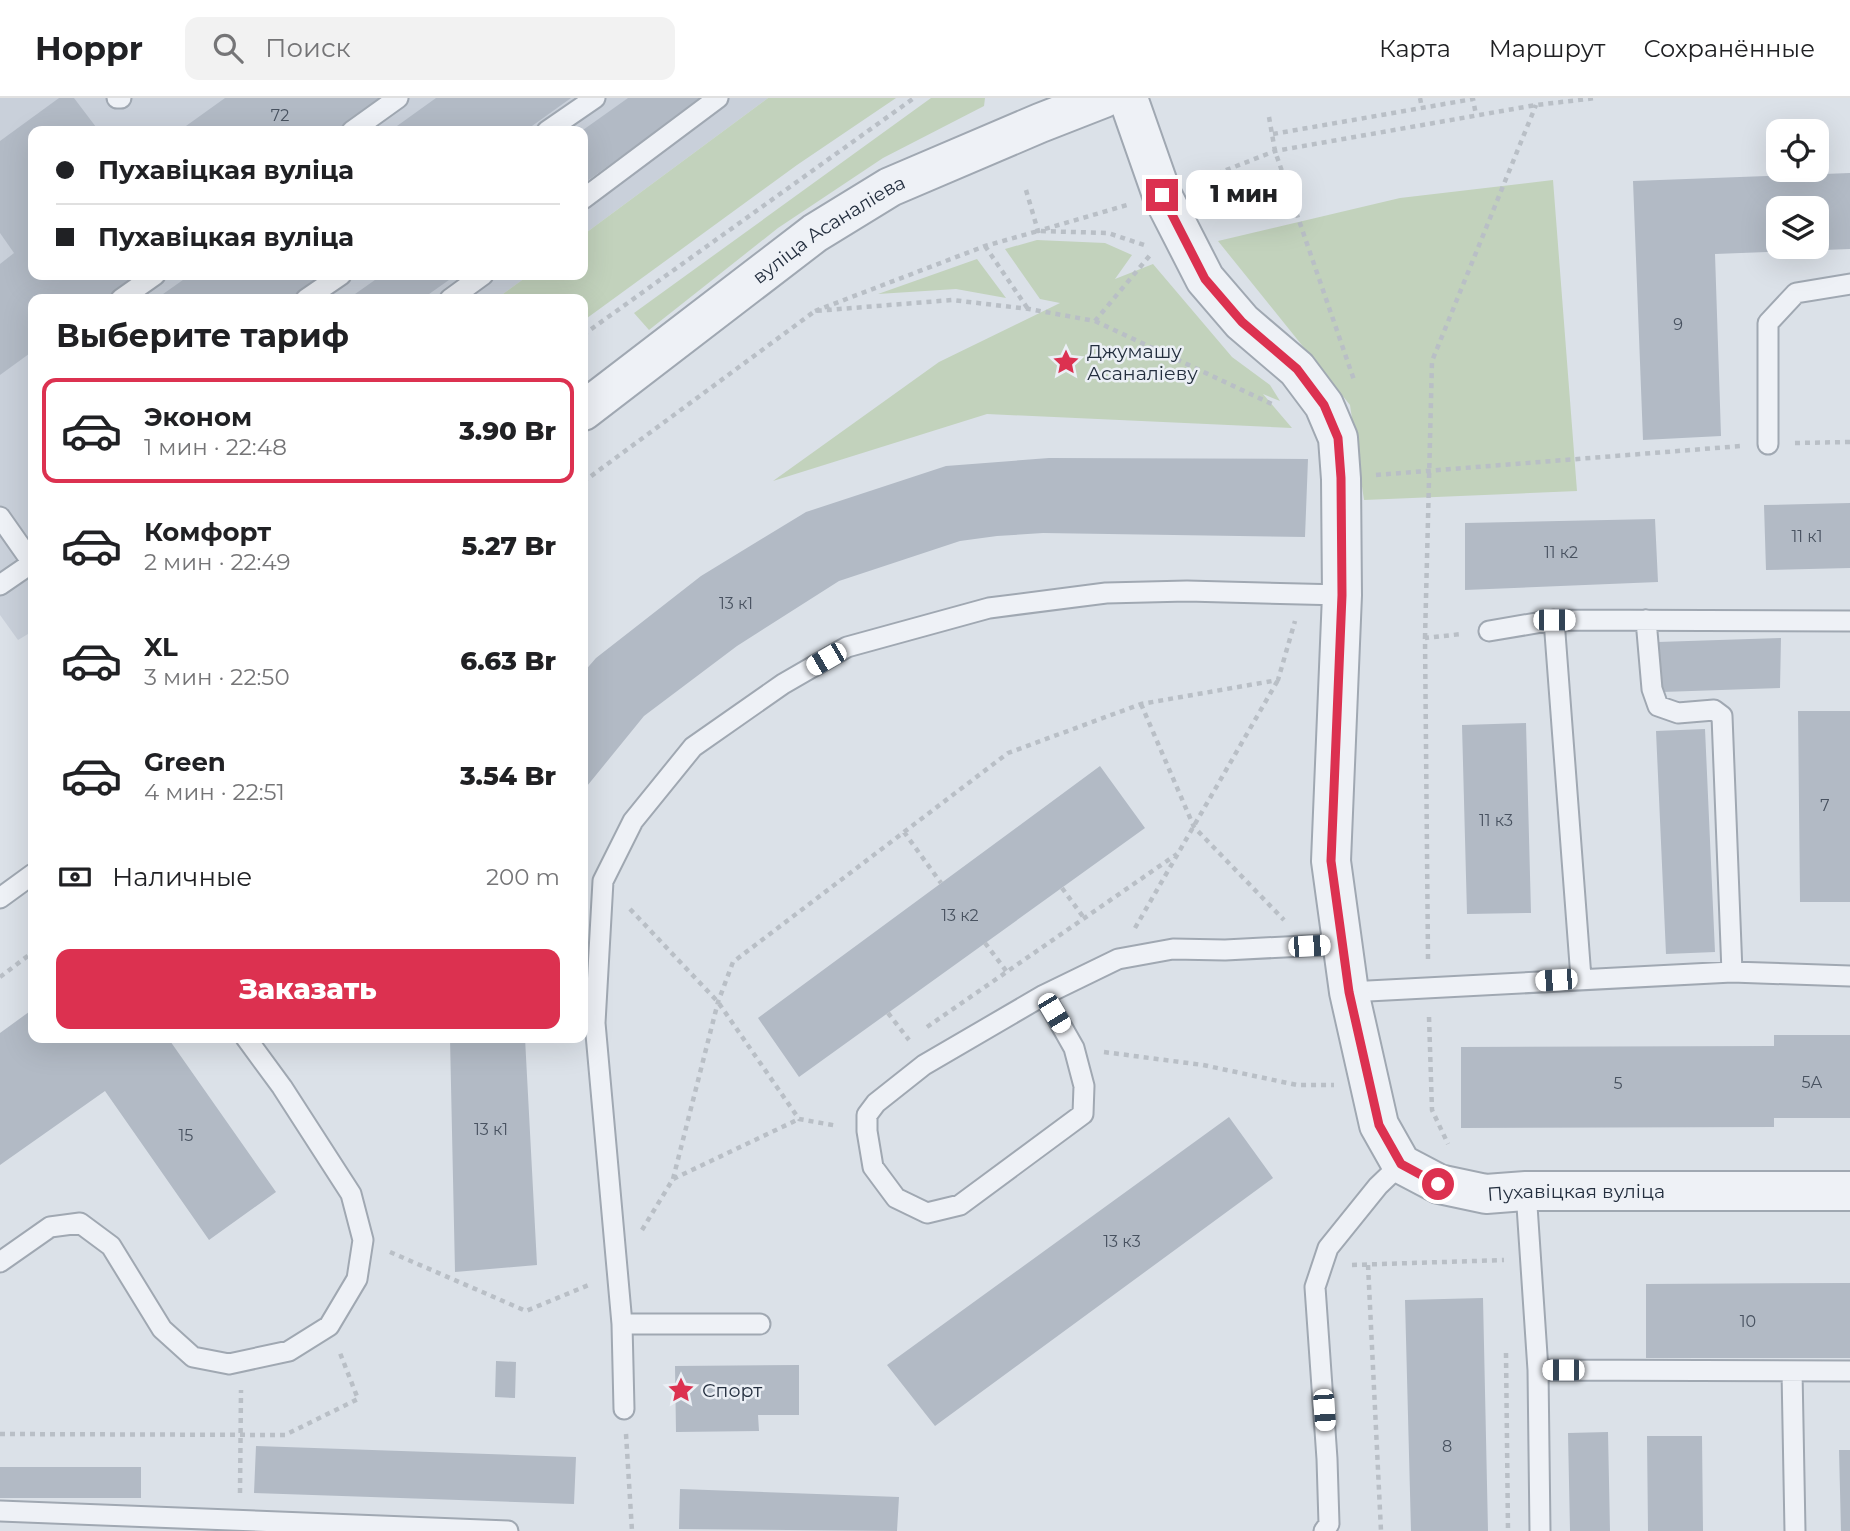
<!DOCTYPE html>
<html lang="ru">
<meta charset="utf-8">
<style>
body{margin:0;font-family:Montserrat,sans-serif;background:#f2f2f2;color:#202124;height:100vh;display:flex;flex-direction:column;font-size:26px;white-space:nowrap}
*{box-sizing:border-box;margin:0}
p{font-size:23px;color:#757577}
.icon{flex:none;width:38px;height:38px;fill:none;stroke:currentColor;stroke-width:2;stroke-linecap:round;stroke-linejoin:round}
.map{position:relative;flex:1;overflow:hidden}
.panel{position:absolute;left:28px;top:196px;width:560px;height:749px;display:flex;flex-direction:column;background:#fff;border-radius:14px;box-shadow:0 7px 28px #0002}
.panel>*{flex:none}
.hud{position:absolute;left:28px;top:28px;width:560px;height:154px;border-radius:14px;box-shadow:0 7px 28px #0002;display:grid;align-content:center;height:154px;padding:0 28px;background:#fff}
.tools{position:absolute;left:1766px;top:21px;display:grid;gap:14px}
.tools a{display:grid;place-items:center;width:63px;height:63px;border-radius:14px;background:#fff;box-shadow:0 7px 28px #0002;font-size:35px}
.end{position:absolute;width:32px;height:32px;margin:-16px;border:9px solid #dc3150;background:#fff;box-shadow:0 0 0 4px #fff}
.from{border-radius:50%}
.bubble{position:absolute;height:49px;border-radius:14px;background:#fff;box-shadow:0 7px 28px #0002;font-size:23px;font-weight:800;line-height:49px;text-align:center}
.car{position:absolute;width:21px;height:42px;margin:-21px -10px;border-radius:9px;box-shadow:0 0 5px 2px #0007;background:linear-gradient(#fff 24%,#345 0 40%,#fff 0 76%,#345 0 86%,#fff 0)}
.hud b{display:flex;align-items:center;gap:24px;height:66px;font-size:26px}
.hud b+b{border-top:2px solid #e0e0e0}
.hud i{width:18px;height:18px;background:#202124}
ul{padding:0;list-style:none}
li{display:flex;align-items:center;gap:21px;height:105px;margin:0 14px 10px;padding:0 14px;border:4px solid transparent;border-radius:14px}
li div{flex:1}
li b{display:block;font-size:26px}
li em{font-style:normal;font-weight:800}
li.active{border-color:#dc3150}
li>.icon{width:63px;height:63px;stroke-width:1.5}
h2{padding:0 28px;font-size:32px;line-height:84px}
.pay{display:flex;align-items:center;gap:18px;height:77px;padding:0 28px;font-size:26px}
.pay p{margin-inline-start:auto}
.button{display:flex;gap:14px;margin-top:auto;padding:14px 28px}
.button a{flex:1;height:80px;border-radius:14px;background:#dc3150;color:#fff;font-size:28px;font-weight:800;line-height:80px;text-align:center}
header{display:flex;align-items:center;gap:42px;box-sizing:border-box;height:98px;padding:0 35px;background:#fff;border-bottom:2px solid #e0e0e0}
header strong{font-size:33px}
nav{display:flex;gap:38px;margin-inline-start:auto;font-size:24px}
.search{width:490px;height:63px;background:#f2f2f2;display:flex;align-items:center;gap:18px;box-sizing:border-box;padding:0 24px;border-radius:14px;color:#757577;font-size:26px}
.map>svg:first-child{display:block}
.built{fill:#c9d0da}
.green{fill:#c2d2bc}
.building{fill:#b2bac5;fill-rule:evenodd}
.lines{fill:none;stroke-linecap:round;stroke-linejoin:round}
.lane-casing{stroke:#a0a8b2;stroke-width:23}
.street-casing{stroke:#a0a8b2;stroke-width:42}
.path{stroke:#b9bfc6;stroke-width:4.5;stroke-dasharray:5 5;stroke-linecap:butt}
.lane{stroke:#eef1f6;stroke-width:19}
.street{stroke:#eef1f6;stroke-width:38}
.route{stroke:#dc3150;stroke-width:9}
.labels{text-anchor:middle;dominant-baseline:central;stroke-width:5;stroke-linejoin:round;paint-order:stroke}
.number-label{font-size:16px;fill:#485260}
.street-label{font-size:19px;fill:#242f3f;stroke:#ebeff5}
.poi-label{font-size:19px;fill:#242f3f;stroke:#ebeff5;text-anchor:start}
</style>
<header>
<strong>Hoppr</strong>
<div class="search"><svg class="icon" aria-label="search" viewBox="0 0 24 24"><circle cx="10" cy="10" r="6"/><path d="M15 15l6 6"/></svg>Поиск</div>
<nav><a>Карта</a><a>Маршрут</a><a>Сохранённые</a></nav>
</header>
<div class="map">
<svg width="1850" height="1433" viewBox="0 0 1850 1433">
<rect width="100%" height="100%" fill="#dbe1e8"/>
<!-- built -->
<path class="built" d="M 0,0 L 768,0 L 583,137 L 583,33 L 33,33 L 33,177 L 529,177 L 496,201 L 33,201 L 33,533 L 18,542 L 0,517 Z"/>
<!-- green -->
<path class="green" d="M 768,0 L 896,0 L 797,67 L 583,223 L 583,201 L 496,201 L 529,177 L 583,177 L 583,137 Z
M 931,0 L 985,0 L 984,8 L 883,60 L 778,130 L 649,232 L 634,215 Z
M 1553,82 L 1577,393 L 1364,402 L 1350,307 L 1218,143 L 1400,100 Z
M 1037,142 L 1105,145 L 1132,157 L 1115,181 L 1153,166 L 1232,259 L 1270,287 L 1280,303 L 1263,296 L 1292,330 L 987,316 L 773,383 L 939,264 L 1060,205 L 1040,201 L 1005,151 Z
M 977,161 L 1006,200 L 956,191 L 878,196 Z"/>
<!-- building -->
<path class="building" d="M 59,0 L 74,0 L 99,33 L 33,33 L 33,177 L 138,177 L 104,201 L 33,201 L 33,253 L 0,277 L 0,166 L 14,155 L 0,135 L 0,43 Z
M 225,0 L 380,0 L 335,33 L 179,33 Z
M 436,0 L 571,0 L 525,33 L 390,33 Z
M 628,0 L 702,0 L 583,86 L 583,32 Z
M 1850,75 L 1850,151 L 1715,156 L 1721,338 L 1643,342 L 1633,83 ZM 1778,110 L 1816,110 L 1816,149 L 1778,149 Z
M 190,177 L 325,177 L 291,201 L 156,201 Z
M 382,177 L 456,177 L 422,201 L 348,201 Z
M 1049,360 L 1308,361 L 1305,439 L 1043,435 L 997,438 L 960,443 L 839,483 L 737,548 L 644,618 L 583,693 L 583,575 L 596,560 L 701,478 L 806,414 L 946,368 Z
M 1850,405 L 1850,470 L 1766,472 L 1764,407 Z
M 1655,421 L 1658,484 L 1465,492 L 1465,425 Z
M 1781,540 L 1780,590 L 1662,594 L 1658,544 Z
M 1798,613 L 1850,613 L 1850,804 L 1800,804 Z
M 1526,625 L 1531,815 L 1467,816 L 1462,627 Z
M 1705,631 L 1715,854 L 1666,856 L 1656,633 Z
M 1100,668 L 1145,730 L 799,979 L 758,920 Z
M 33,911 L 33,940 L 168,940 L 276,1094 L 209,1142 L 105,993 L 0,1067 L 0,935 Z
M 1774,937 L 1850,937 L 1850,1020 L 1774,1020 L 1774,1029 L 1461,1030 L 1461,949 L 1774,948 Z
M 450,940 L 525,940 L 537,1167 L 455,1174 Z
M 1229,1019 L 1273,1080 L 935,1328 L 887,1267 Z
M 1850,1185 L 1850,1260 L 1646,1260 L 1646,1186 Z
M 1483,1200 L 1488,1433 L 1411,1433 L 1405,1202 Z
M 496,1263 L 516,1264 L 515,1300 L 495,1299 Z
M 799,1267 L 799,1317 L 758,1317 L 759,1333 L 676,1334 L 675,1268 Z
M 1608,1334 L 1610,1433 L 1570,1433 L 1568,1335 Z
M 1647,1338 L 1702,1338 L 1703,1433 L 1648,1433 Z
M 256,1348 L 576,1359 L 574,1406 L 254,1395 Z
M 1839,1352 L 1850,1352 L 1850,1433 L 1841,1433 Z
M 0,1369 L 141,1369 L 141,1400 L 0,1400 Z
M 680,1391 L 899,1399 L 897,1433 L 679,1431 Z"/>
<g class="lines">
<!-- lane casing -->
<g class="lane-casing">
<path id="lane" d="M 117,0 L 121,0
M 352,33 L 398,0
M 547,33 L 595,0
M 583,101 L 718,0
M 121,201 L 155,177
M 306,201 L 341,177
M 450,201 L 483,177
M 1768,346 L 1768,225 L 1796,195 L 1850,186
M 0,419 L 33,466
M 0,487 L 32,465
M 1554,522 L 1581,880
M 1646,522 L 1652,591 L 1658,608 L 1678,615 L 1714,612 L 1722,618 L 1732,874
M 1489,533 L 1554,522 L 1850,523
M 0,800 L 33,776
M 1349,894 L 1732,874 L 1850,878
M 1044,897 L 1074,950 L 1084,988 L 1083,1016 L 960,1107 L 927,1115 L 896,1100 L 873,1069 L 867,1033 L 867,1017 L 876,1005 L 924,967 L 1044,897 L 1118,861 L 1173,851 L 1225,852 L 1343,846
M 1526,1093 L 1538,1272 L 1540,1433
M 0,1164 L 50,1129 L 80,1125 L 111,1148 L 162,1231 L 193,1259 L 229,1266 L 289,1253 L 329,1228 L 357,1181 L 363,1142 L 351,1096 L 282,989 L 246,940
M 622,1226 L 760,1226
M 1538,1272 L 1850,1273
M 1792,1273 L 1795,1433
M 624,1311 L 622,1226 L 595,925 L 603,783 L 633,723 L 693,649 L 783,586 L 847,549 L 989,510 L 1106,495 L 1187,493 L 1342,497
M 0,1413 L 508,1433
M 1324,1433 L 1329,1426 L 1327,1361 L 1315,1189 L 1328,1150 L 1378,1088 L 1401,1066"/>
</g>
<!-- street casing -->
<g class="street-casing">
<g id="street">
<path id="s1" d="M 1128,0 L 1162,97 L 1205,181 L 1242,224 L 1297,271 L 1324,307 L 1338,340 L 1341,381 L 1342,497 L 1331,763 L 1349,894 L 1379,1027 L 1401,1066 L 1439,1086 L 1486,1096 L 1526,1093 L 1850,1093"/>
<path id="s2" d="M 583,313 L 815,135 L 890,89 L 1040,25 L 1104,0"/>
</g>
</g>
<!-- path -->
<path class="path" d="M 1420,0 L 1422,10
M 1269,19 L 1275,53 L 1354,282
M 1273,36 L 1473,1 L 1476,17
M 1198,83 L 1275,53 L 1536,7 L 1596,0
M 1026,92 L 1038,133 L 1127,107
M 985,148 L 1028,211
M 815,213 L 985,148 L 1038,133 L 1108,135 L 1144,147
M 1095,223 L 1274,307
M 583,237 L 914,0
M 1795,345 L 1850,344
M 1376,377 L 1741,348
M 583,384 L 815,213 L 952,202 L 1029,211 L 1095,223 L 1151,156
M 1425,540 L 1432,263 L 1536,7
M 1141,606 L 1194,729 L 1284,822
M 904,734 L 941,785
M 1062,790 L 1084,820
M 630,811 L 718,904 L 799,1021 L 838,1028
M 1135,830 L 1278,582
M 985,845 L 1007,874
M 1428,861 L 1425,540 L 1462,536
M 0,879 L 33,854
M 888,915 L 909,942
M 1429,919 L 1432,1012 L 1448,1046
M 927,929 L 1177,756
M 1104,954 L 1203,967 L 1297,987 L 1334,987
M 673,1081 L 718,904 L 733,864 L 1008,655 L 1141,606 L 1278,582 L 1295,523
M 642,1132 L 673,1081 L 799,1021
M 390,1154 L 526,1213 L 591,1186
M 1352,1167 L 1504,1162
M 1368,1167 L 1381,1433
M 1506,1255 L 1508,1433
M 0,1336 L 285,1337 L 358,1301 L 340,1255
M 626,1336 L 632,1433
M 240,1395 L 241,1292"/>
<!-- lane -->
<use href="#lane" class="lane"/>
<!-- street -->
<use href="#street" class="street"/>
</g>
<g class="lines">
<!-- route -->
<path class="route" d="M 1162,97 L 1205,181 L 1242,224 L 1297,271 L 1324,307 L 1338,340 L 1341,380 L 1342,497 L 1331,763 L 1349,894 L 1379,1027 L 1401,1066 L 1438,1086"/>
</g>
<!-- icons -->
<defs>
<g id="sight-bare" transform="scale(2.1)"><path d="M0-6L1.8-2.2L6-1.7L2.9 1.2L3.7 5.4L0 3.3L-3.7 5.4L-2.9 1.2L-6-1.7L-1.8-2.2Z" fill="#dc3150" stroke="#ebeff5" stroke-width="2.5" paint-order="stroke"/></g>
</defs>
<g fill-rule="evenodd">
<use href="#sight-bare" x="1066" y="264"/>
<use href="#sight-bare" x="681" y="1292"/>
</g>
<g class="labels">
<!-- number labels -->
<g class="number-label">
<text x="280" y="17">72</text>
<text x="1678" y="226">9</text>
<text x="1807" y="438">11 к1</text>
<text x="1561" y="454">11 к2</text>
<text x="736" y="505">13 к1</text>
<text x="1825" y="707">7</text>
<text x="1496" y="722">11 к3</text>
<text x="960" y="817">13 к2</text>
<text x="1812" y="984">5А</text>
<text x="1618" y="985">5</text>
<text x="491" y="1031">13 к1</text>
<text x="186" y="1037">15</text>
<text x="1122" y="1143">13 к3</text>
<text x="1748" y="1223">10</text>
<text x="1447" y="1348">8</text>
</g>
<!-- street labels -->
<g class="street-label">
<text stroke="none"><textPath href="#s2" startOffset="306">вуліца Асаналіева</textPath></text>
<text stroke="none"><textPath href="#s1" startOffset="1325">Пухавіцкая вуліца</textPath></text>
</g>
<!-- poi labels -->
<g class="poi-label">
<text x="1087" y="253">Джумашу<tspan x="1087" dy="22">Асаналіеву</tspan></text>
<text x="702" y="1292">Спорт</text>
</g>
</g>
</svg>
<div class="tools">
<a><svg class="icon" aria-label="locate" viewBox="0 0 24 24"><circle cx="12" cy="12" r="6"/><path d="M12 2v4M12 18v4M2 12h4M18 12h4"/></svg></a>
<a><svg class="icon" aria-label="layers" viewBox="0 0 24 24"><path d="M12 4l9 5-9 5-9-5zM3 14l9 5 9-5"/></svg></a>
</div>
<i class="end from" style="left:1438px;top:1086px"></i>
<i class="end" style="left:1162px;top:97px"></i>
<div class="bubble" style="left:1186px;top:72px;width:116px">1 мин</div>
<i class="car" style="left:1554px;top:522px;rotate:90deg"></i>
<i class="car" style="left:826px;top:561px;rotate:240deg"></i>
<i class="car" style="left:1309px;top:848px;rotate:87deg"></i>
<i class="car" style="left:1556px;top:882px;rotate:266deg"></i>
<i class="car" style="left:1054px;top:915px;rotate:149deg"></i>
<i class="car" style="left:1563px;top:1272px;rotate:270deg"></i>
<i class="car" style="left:1324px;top:1312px;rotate:176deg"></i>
<div class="hud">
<b><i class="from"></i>Пухавіцкая вуліца</b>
<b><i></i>Пухавіцкая вуліца</b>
</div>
<section class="panel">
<h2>Выберите тариф</h2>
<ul>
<li class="active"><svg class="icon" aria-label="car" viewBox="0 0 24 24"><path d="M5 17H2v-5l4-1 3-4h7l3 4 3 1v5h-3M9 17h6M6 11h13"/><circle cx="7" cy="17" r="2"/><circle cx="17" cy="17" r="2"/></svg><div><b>Эконом</b><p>1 мин · 22:48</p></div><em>3.90 Br</em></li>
<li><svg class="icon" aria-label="car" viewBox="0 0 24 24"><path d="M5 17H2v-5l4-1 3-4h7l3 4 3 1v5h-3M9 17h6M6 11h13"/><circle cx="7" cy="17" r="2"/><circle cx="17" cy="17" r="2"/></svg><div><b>Комфорт</b><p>2 мин · 22:49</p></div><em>5.27 Br</em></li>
<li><svg class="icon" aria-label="car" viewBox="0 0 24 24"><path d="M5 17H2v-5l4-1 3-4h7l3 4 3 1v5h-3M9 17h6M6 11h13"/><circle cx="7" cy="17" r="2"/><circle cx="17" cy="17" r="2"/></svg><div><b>XL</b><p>3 мин · 22:50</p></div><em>6.63 Br</em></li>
<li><svg class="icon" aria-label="car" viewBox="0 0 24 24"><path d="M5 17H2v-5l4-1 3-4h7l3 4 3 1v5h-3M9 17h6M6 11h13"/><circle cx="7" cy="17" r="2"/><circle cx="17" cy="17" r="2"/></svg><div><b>Green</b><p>4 мин · 22:51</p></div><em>3.54 Br</em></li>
</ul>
<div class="pay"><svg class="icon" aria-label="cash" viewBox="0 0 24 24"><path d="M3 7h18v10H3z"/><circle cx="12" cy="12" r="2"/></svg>Наличные<p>200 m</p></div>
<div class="button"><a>Заказать</a></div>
</section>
</div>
